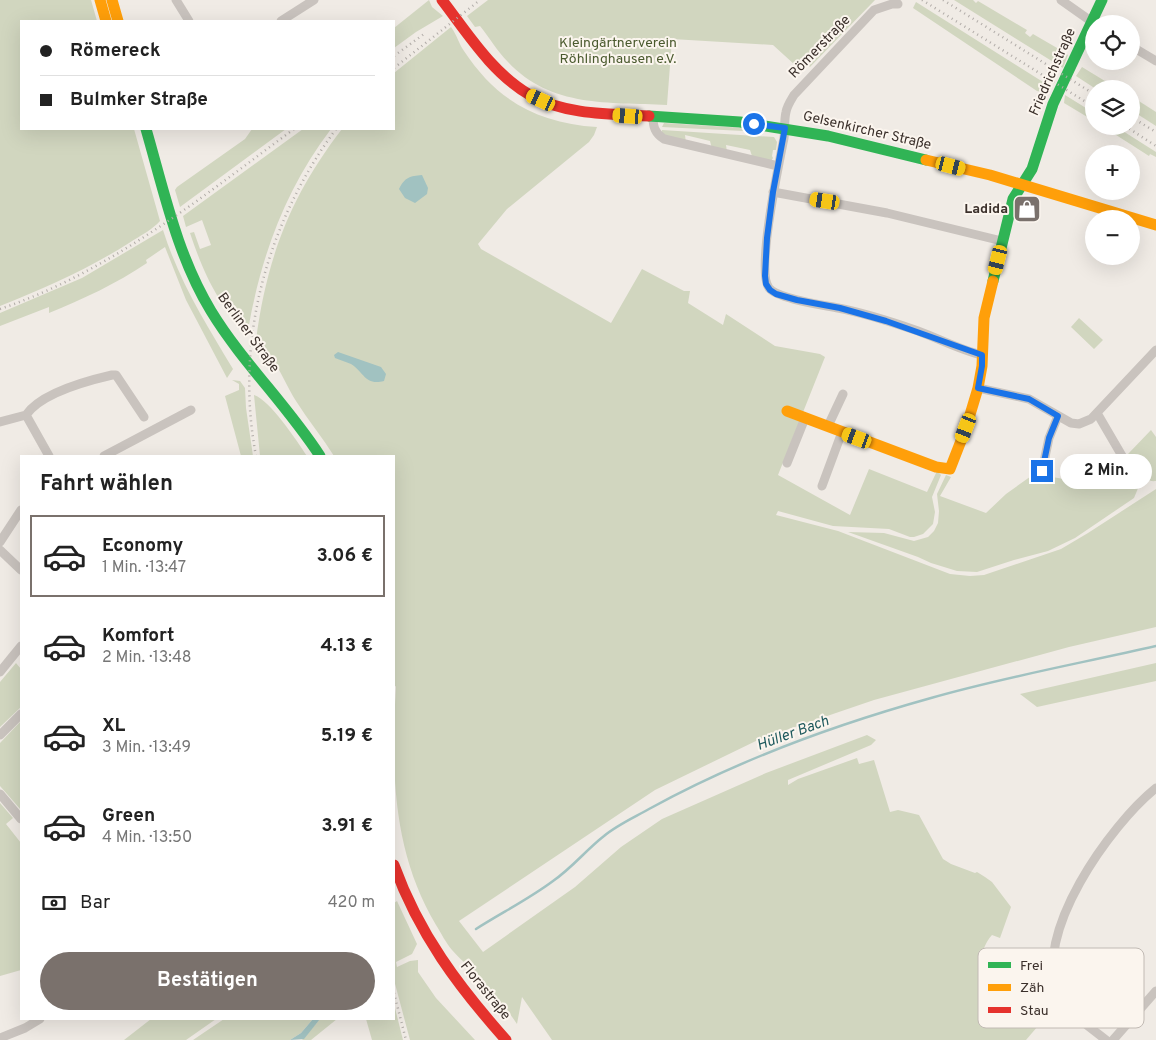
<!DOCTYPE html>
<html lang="de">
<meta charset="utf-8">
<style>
body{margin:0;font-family:Overpass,sans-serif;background:#f2f2f2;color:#222;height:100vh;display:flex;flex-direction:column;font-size:19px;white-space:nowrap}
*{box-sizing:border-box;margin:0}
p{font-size:16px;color:#767676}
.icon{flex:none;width:28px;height:28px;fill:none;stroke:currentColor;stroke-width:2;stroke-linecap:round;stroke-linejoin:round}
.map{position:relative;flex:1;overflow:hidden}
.sheet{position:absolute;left:20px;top:455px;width:375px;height:565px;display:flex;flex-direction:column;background:#fff;border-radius:0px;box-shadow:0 5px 20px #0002}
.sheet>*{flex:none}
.banner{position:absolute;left:20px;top:20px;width:375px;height:110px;border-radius:0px;box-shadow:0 5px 20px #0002;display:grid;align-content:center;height:110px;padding:0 20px;background:#fff}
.buttons{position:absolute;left:1085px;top:15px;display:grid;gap:10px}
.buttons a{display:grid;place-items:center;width:55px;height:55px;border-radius:50%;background:#fff;box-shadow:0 5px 20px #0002;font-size:25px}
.end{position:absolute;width:22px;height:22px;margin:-11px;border:6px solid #1a73e8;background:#fff;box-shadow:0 0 0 2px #fff}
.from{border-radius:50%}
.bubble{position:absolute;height:35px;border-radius:18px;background:#fff;box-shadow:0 5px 20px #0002;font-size:16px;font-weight:700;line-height:35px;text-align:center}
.car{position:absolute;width:15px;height:30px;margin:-15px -8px;border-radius:6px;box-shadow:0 0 4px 1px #0007;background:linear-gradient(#f5c518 24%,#345 0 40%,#f5c518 0 76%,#345 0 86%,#f5c518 0)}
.banner b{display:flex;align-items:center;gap:18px;height:48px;font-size:19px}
.banner b+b{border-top:1px solid #e0e0e0}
.banner i{width:12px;height:12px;background:#222}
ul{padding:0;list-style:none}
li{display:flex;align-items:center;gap:15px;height:82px;margin:0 10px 8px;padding:0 10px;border:2px solid transparent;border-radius:0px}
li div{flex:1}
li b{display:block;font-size:19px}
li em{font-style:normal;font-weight:700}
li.on{border-color:#7a716c}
li>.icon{width:45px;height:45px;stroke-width:1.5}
h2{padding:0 20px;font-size:22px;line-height:60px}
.pay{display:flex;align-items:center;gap:12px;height:55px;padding:0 20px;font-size:19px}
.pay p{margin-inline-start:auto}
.cta{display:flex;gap:10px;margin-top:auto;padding:10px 20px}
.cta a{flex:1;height:58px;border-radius:30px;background:#7a716c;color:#fff;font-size:20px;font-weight:700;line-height:58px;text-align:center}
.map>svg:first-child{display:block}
.green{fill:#d1d6bf}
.water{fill:#a1c2c1}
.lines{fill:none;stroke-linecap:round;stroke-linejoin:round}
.stream{stroke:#a1c2c1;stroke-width:2.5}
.street{stroke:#c9c3be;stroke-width:9}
.fast{stroke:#30b455;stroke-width:11}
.slow{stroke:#ff9f0a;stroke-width:11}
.jam{stroke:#e5322d;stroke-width:11}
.rail{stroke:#b1aca8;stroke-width:2.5;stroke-dasharray:1 4;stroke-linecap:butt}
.route{stroke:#1a73e8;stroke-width:6}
.labels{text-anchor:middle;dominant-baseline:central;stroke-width:4;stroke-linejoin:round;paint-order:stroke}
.park-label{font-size:14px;fill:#4a5a2e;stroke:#fbf5ee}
.street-label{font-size:14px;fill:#3b302b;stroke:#fbf5ee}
.poi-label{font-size:14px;font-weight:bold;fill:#3b302b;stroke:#fbf5ee;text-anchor:end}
.water-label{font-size:15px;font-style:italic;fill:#1f5a5e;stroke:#fbf5ee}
.key{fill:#fbf5ee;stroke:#c1bab4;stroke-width:1}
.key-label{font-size:14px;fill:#3b302b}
</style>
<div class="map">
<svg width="1156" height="1040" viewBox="0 0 1156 1040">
<rect width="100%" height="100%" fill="#f0ebe5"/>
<!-- green -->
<path class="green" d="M 0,0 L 91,0 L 97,21 L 21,21 L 21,129 L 134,129 L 160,221 C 153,229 140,236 129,243 C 88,269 45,288 0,306 Z
M 429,0 L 432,7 L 443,16 L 416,32 L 394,48 L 394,28 Z
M 488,0 L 875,0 L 810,67 L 801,58 L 795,65 L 773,45 L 672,39 L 667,105 C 609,102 551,108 508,62 C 497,51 489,37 480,26 L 475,27 L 467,16 Z
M 954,0 L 973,0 L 976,3 L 978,1 L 1027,30 L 1025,33 L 1030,37 L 1033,34 L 1064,52 L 1068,55 L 1063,68 Z
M 916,2 L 1051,87 L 1042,92 L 1037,91 L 913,8 Z
M 451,27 C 457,35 459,44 464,51 C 497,101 538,123 597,127 L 594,135 L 589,142 L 507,209 L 478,244 L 481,249 L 611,323 L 642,269 L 684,291 L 690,291 L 688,303 L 723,325 L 726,314 L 775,346 L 820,354 L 825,357 L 778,475 L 850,515 L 869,469 L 927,492 L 937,471 L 941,475 L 932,497 L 935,512 L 933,524 L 923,534 L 914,537 L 910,537 L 889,529 L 833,526 L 778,511 L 776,515 L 838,531 L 950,574 L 970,576 L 984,575 L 1061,549 L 1088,533 L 1156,489 L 1156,627 L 1069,647 L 874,700 L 760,739 L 655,790 L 459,921 L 483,952 L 575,887 L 621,847 L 662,819 L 766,773 L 867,735 L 876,740 L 871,745 L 788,780 L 788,785 L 798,779 L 857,758 L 859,764 L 874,760 L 890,812 L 898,810 L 919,815 L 943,859 L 951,864 L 975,873 L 977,872 L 985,877 L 992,882 L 1011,907 L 1000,938 L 992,935 C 985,942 980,957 980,967 L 997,996 L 1043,995 L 1050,993 L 1060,1010 L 1050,1012 L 1026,1040 L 552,1040 L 522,997 L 517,1024 C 503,1003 486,985 468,966 C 463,961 457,956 452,950 C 446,943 441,933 436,925 C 392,851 391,769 396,686 L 394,687 L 394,456 L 334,456 C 322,437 308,420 296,401 C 283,380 276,357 256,340 C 267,257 291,195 342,129 L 394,129 L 394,73 Z
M 1082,67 L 1118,89 L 1096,89 L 1076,76 Z
M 1065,95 L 1094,113 L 1094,121 L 1064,103 Z
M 1131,96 L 1156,112 L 1156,126 L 1131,110 Z
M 664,123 L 745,128 L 766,132 L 662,127 Z
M 1102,126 L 1115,126 L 1156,152 L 1156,157 L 1150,154 L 1149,156 Z
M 252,129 L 286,129 L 180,207 L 175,190 L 177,187 L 245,139 Z
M 303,129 L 331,129 C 285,190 261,256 248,330 C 219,311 201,266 190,233 L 194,232 L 200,249 L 211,245 L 202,220 L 186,227 L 183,216 Z
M 662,130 L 774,137 L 777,142 L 776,150 L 773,150 L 772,156 L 773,158 L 771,161 L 753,159 L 750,150 L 726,145 L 727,152 L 712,149 L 710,141 L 685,135 L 686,143 L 662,134 Z
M 163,230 C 179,281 206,324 233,369 L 227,378 L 186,300 L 165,247 L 146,260 L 147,263 C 116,284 83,299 49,313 L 49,307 L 0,326 L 0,313 L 82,278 Z
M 1079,318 L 1103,340 L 1094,349 L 1071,327 Z
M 232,380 L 240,381 L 245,388 L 246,408 L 253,456 L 241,456 L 225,396 L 239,390 L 239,384 Z
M 254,395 C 270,400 297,441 307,456 L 260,456 Z
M 1151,430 L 1156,437 L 1156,481 C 1141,483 1136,464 1128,454 Z
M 1129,463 L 1141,481 L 1134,498 L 1075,538 L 1048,551 L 1014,560 L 977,572 L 957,571 L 931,563 L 918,557 L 848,532 L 884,533 L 914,541 L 928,537 L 934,531 L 938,523 L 939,511 L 937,494 L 946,475 L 951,477 L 940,496 L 986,513 L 1006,494 L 1034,474 L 1064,479 L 1083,478 L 1099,475 L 1120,465 Z
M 16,663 L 21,669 L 21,707 L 0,727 L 0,682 Z
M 1156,663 L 1156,681 L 1037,707 L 1020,694 Z
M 21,721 L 21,810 L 0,786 L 0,743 Z
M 0,803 L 13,818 L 6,824 L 21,843 L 21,970 L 0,976 Z
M 397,901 L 417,944 L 412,954 L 396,962 L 397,967 L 410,961 L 418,960 L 418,972 L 436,998 L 475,1040 L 410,1040 L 394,980 L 394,903 Z
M 394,1004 L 403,1040 L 372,1040 L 366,1019 L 394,1019 Z
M 151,1019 L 216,1019 L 186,1040 L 124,1040 Z
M 224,1019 L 313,1019 L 301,1033 L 290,1040 L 193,1040 Z
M 320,1019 L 337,1019 L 311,1040 L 302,1040 Z"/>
<!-- water -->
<path class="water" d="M 422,175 L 428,188 L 427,194 L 415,203 L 405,198 L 399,189 C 405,177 410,176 422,175 Z
M 338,352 L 381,367 L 386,374 L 384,381 C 365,386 364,372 351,364 C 346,362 340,360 335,358 L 334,355 Z
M 313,1019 L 320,1019 L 304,1039 L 290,1040 L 301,1033 Z"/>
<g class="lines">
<!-- stream -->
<path class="stream" d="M 476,929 C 501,913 529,899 553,881 C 572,868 586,850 604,836 C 617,825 635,817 649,809 C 738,760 834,725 931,698 C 1004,677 1082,663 1156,646"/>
<!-- street -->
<path class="street" d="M 176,0 L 189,21
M 1061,0 L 1095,24
M 898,4 L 892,4 L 874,10 L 794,95 C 791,100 787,106 786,112 C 784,120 785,130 784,138 C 779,163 756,272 769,288 C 778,299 823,305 838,308 C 865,313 892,322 918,331 C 940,339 960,350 982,355
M 281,21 L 314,0
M 1131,46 L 1156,61
M 653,117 C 653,127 655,133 664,139 L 778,166
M 773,192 L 887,213 L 1002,241
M 978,388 L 1029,399 L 1071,423 L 1079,424 L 1091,419 L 1156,350
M 1097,413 L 1125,461
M 26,415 C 41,393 86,381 112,375 L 116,375 L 144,417
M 0,422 L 26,415 L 49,456
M 828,426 L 843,394
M 104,456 L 191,410
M 787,463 L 805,418
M 1042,471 L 1049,438 L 1058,416
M 822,486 L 842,432
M 0,542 L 21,510
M 0,550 L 21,570
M 0,672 L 21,646
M 0,735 L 21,714
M 0,794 L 21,819
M 0,1038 L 25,1028 L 40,1019
M 1106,1040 C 1090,1027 1069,1014 1059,995 C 1030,936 1111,824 1156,788
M 1113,1040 L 1156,991"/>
<!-- fast -->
<path class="fast" d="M 649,116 L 740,122 L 828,136 L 926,160
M 146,129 C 164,191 177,255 211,311 C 242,362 287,405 320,456
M 993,281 L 1013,199 L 1032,169 L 1053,104 L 1102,0"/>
<!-- slow -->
<path class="slow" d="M 100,0 L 106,21
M 112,0 L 118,21
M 926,160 L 990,175 L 1156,225
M 787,411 L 936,467 L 950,469 L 966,428 L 978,388 L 982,366 L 984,318 L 993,281"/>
<!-- jam -->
<path class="jam" d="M 442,0 C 468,34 492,73 530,95 C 565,115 610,114 649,116
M 394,865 C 419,934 458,986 506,1040"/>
<!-- rail -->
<path class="rail" d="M 922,0 L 1094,107
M 943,0 L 1094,94
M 394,56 L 424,34
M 394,68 L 480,0
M 1131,117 L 1156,132
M 1125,126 L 1156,146
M 0,309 C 110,272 202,197 294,129
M 256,456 C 234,340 267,223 336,129
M 394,993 L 406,1040"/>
</g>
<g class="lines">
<!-- route -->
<path class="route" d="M 754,124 L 785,128 L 773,192 L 767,238 L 765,276 L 766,284 L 770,290 L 776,294 L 797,300 L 840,308 L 886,321 L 982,355 L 982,366 L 978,388 L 1029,399 L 1058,416 L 1049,438 L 1042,471"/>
</g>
<!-- icons -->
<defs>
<g id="shop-square" transform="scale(1.4375)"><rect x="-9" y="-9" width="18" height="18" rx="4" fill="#7a716c" stroke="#fbf5ee"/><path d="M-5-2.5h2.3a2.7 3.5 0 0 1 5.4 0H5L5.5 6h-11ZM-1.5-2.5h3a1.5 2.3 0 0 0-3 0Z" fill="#fff"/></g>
</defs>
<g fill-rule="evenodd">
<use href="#shop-square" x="1027" y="209"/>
</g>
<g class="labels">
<!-- park labels -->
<g class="park-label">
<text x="618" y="43">Kleingärtnerverein<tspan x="618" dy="16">Röhlinghausen e.V.</tspan></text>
</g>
<!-- street labels -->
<g class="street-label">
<text transform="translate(820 47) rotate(-46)">Römerstraße</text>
<text transform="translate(1053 72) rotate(-66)">Friedrichstraße</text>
<text transform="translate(867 131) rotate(13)">Gelsenkircher Straße</text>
<text transform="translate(248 333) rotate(54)">Berliner Straße</text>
<text transform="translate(485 991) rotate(51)">Florastraße</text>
</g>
<!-- poi labels -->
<g class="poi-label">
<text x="1008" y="209">Ladida</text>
</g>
<!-- water labels -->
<g class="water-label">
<text transform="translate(793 734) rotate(-20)">Hüller Bach</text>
</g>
</g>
<!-- legend -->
<rect x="978" y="948" width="166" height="80" rx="8" class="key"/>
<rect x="988" y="962" width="23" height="6" fill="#30b455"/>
<rect x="988" y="984" width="23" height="7" fill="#ff9f0a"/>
<rect x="988" y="1007" width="23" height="6" fill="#e5322d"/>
<g class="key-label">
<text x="1020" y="970">Frei</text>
<text x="1020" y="992">Zäh</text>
<text x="1020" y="1015">Stau</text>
</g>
</svg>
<div class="buttons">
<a><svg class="icon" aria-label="locate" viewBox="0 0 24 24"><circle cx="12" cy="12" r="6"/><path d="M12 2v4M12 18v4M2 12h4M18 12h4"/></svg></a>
<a><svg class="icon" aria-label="layers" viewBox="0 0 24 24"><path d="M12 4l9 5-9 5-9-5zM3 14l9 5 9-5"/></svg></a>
<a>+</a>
<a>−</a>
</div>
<i class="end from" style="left:754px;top:124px"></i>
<i class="end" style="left:1042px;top:471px"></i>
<div class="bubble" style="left:1060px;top:454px;width:92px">2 Min.</div>
<i class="car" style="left:541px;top:100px;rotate:295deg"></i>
<i class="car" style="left:628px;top:116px;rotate:274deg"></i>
<i class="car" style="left:951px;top:166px;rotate:104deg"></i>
<i class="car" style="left:825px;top:201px;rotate:279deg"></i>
<i class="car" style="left:998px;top:260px;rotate:194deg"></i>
<i class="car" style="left:966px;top:428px;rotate:201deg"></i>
<i class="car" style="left:857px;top:438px;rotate:290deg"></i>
<div class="banner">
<b><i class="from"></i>Römereck</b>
<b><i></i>Bulmker Straße</b>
</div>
<section class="sheet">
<h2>Fahrt wählen</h2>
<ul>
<li class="on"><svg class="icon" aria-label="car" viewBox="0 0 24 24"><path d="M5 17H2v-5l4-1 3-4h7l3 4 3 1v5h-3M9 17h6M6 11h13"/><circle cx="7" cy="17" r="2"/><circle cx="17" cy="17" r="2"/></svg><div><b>Economy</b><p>1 Min. · 13:47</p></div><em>3.06 €</em></li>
<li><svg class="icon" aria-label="car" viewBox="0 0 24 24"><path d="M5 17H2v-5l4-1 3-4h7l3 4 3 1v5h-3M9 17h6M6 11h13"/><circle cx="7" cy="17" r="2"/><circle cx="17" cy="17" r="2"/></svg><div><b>Komfort</b><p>2 Min. · 13:48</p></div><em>4.13 €</em></li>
<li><svg class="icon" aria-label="car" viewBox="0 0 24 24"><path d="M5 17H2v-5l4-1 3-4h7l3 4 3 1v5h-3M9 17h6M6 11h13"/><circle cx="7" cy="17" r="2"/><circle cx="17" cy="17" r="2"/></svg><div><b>XL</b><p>3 Min. · 13:49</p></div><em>5.19 €</em></li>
<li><svg class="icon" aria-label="car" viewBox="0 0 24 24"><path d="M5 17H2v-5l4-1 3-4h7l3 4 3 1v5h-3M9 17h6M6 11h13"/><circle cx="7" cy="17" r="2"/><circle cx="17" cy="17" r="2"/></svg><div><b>Green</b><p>4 Min. · 13:50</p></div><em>3.91 €</em></li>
</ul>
<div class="pay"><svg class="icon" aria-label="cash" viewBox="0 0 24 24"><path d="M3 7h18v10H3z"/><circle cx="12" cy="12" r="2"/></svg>Bar<p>420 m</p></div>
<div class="cta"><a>Bestätigen</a></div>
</section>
</div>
